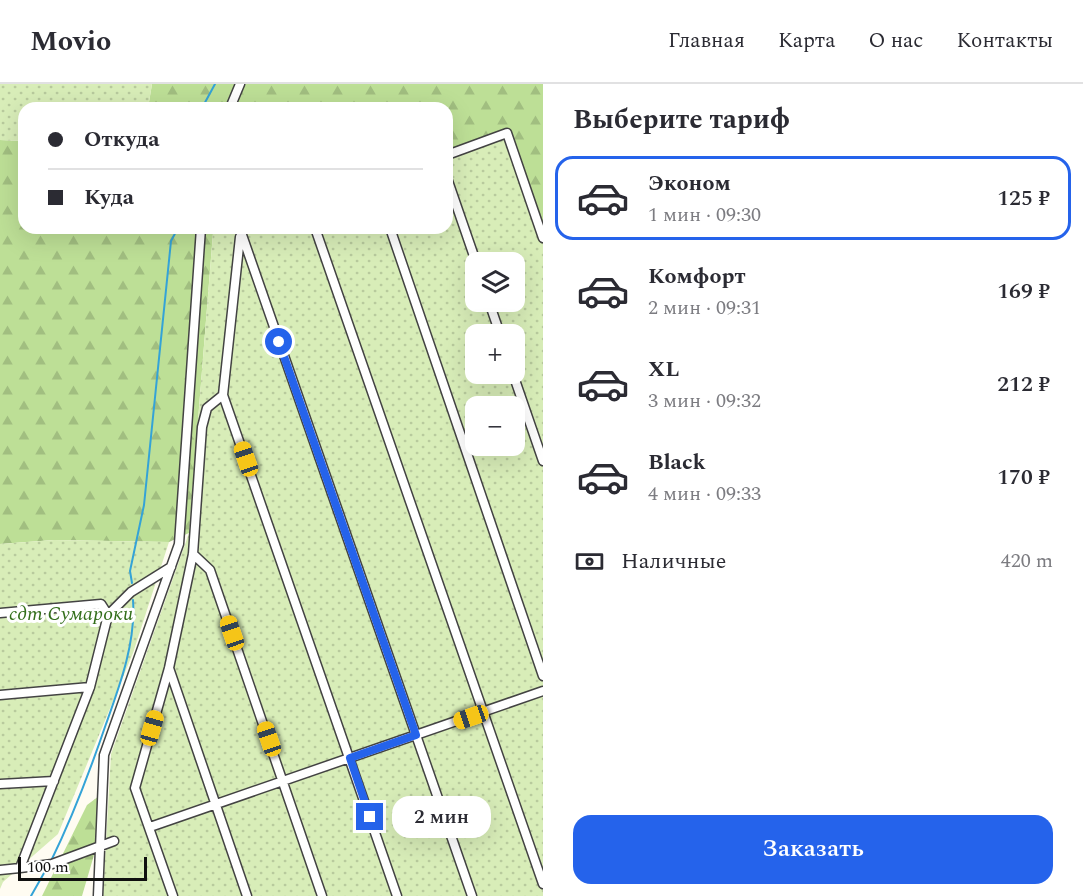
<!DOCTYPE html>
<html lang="ru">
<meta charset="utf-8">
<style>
body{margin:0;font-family:Spectral,serif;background:#f2f2f3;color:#2b2b33;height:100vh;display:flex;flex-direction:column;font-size:22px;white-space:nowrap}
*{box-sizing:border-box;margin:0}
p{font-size:20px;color:#7c7c81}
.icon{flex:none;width:33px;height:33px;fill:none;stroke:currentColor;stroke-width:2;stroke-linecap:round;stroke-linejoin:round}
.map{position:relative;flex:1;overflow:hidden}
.panel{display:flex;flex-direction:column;background:#fff;width:540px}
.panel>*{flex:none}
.top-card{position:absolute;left:18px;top:18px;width:435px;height:132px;border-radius:18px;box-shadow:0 6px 24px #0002;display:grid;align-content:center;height:132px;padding:0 30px;background:#fff}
.tools{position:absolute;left:465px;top:168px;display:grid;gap:12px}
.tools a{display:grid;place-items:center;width:60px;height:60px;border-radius:12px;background:#fff;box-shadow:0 6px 24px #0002;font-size:30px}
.scale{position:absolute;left:18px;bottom:15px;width:129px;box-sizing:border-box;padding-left:6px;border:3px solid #101010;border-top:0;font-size:16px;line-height:21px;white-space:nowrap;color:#101010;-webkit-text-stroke:4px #fff;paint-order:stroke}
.end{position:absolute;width:27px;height:27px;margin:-14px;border:8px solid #2563eb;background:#fff;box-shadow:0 0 0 3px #fff}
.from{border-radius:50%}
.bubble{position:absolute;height:42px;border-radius:18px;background:#fff;box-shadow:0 6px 24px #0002;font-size:20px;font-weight:600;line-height:42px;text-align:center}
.car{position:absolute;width:18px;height:36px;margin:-18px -9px;border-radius:8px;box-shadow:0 0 4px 2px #0007;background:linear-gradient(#f5c518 24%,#345 0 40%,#f5c518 0 76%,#345 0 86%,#f5c518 0)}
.top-card b{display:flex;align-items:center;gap:21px;height:57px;font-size:22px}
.top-card b+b{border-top:2px solid #e1e1e2}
.top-card i{width:15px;height:15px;background:#2b2b33}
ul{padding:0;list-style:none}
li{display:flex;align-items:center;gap:18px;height:84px;margin:0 12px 9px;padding:0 18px;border:3px solid transparent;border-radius:18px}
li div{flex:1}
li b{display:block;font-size:22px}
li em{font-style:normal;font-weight:600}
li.selected{border-color:#2563eb}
li>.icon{width:54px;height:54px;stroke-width:1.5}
h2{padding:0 30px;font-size:27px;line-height:72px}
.pay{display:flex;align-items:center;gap:15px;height:66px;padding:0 30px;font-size:22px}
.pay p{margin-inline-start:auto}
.primary-button{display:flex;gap:12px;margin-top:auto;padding:12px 30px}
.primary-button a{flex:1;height:69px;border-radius:18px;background:#2563eb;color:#fff;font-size:24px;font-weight:600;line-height:69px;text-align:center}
header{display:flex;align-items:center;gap:36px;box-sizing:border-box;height:84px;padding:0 30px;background:#fff;border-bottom:2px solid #e1e1e2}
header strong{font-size:28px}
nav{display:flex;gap:33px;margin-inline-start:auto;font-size:21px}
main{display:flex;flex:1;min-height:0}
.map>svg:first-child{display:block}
.forest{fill:url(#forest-firs)}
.garden{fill:url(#garden-dots);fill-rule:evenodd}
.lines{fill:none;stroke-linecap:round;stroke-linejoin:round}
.stream{stroke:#34a3d7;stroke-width:2}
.minor-casing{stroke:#434343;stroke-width:11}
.minor{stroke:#fff;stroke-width:8}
.route{stroke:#2563eb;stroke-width:8}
.labels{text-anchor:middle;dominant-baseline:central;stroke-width:6;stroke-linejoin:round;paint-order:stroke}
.park-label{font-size:20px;font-style:italic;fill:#326e1a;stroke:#fff}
</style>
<header>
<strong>Movio</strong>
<nav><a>Главная</a><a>Карта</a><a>О нас</a><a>Контакты</a></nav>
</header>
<main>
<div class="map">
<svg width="543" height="812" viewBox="0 0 543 812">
<defs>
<pattern id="forest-firs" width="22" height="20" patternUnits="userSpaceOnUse" patternTransform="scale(1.5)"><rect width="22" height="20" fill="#bddf96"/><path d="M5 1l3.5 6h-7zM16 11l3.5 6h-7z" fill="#a1be80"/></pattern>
<pattern id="garden-dots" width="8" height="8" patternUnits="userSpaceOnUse" patternTransform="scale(1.5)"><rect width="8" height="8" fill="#d8edb8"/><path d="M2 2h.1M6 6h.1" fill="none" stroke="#b8ca9d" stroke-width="1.8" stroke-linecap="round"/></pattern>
</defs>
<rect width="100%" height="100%" fill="#fffcf2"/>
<!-- forest -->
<path class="forest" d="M 152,0 L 543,0 L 543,149 L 447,68 L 447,24 L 148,24 Z
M 0,56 L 24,57 L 24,144 L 227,144 L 213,149 L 189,449 L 169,458 L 54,456 L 0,460 Z
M 99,712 L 99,754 L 82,812 L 42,812 L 87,721 Z"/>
<!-- garden -->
<path class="garden" d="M 0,0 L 152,0 L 148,24 L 24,24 L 24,57 L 0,56 Z
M 510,46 L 543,149 L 543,812 L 103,812 L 111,670 L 189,449 L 213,149 L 227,144 L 447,144 L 447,68 ZM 476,178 L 514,178 L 514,218 L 476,218 ZM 476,250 L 514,250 L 514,290 L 476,290 ZM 476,322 L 514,322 L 514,362 L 476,362 Z
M 54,456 L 169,458 L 133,569 L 58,750 L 3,798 L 0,805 L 0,460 Z"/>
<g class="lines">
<!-- stream -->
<path class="stream" d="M 202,24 L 215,0
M 132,499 L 130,487 L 144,421 L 171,157 L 178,144
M 51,777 C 73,732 90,687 106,640 C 120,601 136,558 133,516
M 31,812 L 48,782"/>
<!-- minor casing -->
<g class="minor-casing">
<path id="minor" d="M 230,24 L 240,0
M 447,71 L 507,49 L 543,154
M 447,94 L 476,178
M 315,144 L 543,800
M 390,144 L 543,592
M 241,148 L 472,812
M 240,153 L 223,311 L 397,812
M 489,218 L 500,250
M 513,290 L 543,377
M 193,470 L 210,486 L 322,812
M 0,529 L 101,520 L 108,531
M 169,584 L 247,812
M 0,611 L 90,603
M 0,700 L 54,697
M 150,743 L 543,607
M 114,757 L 52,780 L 20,784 L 90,603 L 108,531 L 131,508 L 171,483
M 0,786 L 20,784
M 98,812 L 104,671 L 179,460 L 201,144
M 173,812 L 135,704 L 169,584 L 193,470 L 202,343 L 207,324 L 223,311"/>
</g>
<!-- minor -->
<use href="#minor" class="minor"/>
</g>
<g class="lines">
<!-- route -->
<path class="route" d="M 279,258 L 416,651 L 350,674 L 370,733"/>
</g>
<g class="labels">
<!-- park labels -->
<g class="park-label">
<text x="71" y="530">сдт Сумароки</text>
</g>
</g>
</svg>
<div class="tools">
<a><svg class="icon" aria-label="layers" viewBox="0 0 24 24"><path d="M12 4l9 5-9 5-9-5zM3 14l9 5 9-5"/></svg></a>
<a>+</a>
<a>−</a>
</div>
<div class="scale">100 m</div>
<i class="end from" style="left:279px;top:258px"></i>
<i class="end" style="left:370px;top:733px"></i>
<div class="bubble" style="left:392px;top:712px;width:99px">2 мин</div>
<i class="car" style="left:246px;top:375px;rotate:341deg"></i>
<i class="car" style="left:232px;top:549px;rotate:341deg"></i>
<i class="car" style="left:471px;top:633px;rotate:251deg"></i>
<i class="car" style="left:152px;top:644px;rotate:16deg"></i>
<i class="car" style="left:269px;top:655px;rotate:341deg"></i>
<div class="top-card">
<b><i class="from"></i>Откуда</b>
<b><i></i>Куда</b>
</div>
</div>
<section class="panel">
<h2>Выберите тариф</h2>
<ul>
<li class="selected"><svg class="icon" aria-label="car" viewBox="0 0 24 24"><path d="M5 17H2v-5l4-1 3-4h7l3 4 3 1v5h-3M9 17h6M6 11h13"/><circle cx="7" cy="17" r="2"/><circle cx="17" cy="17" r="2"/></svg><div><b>Эконом</b><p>1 мин · 09:30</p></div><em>125 ₽</em></li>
<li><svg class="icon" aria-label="car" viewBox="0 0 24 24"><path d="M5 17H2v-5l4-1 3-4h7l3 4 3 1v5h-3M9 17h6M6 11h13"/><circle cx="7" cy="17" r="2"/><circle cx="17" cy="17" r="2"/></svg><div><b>Комфорт</b><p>2 мин · 09:31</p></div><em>169 ₽</em></li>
<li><svg class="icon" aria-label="car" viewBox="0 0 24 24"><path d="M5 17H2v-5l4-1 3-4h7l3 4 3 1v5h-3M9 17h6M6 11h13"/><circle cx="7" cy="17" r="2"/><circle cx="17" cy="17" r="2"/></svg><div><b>XL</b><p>3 мин · 09:32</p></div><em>212 ₽</em></li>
<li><svg class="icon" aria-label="car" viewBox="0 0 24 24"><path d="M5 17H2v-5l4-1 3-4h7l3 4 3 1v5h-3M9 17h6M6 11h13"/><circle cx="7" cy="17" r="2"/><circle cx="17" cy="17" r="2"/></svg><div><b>Black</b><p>4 мин · 09:33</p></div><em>170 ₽</em></li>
</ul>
<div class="pay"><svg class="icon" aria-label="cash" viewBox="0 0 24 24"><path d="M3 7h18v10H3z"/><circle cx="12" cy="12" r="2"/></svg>Наличные<p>420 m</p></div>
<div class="primary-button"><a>Заказать</a></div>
</section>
</main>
